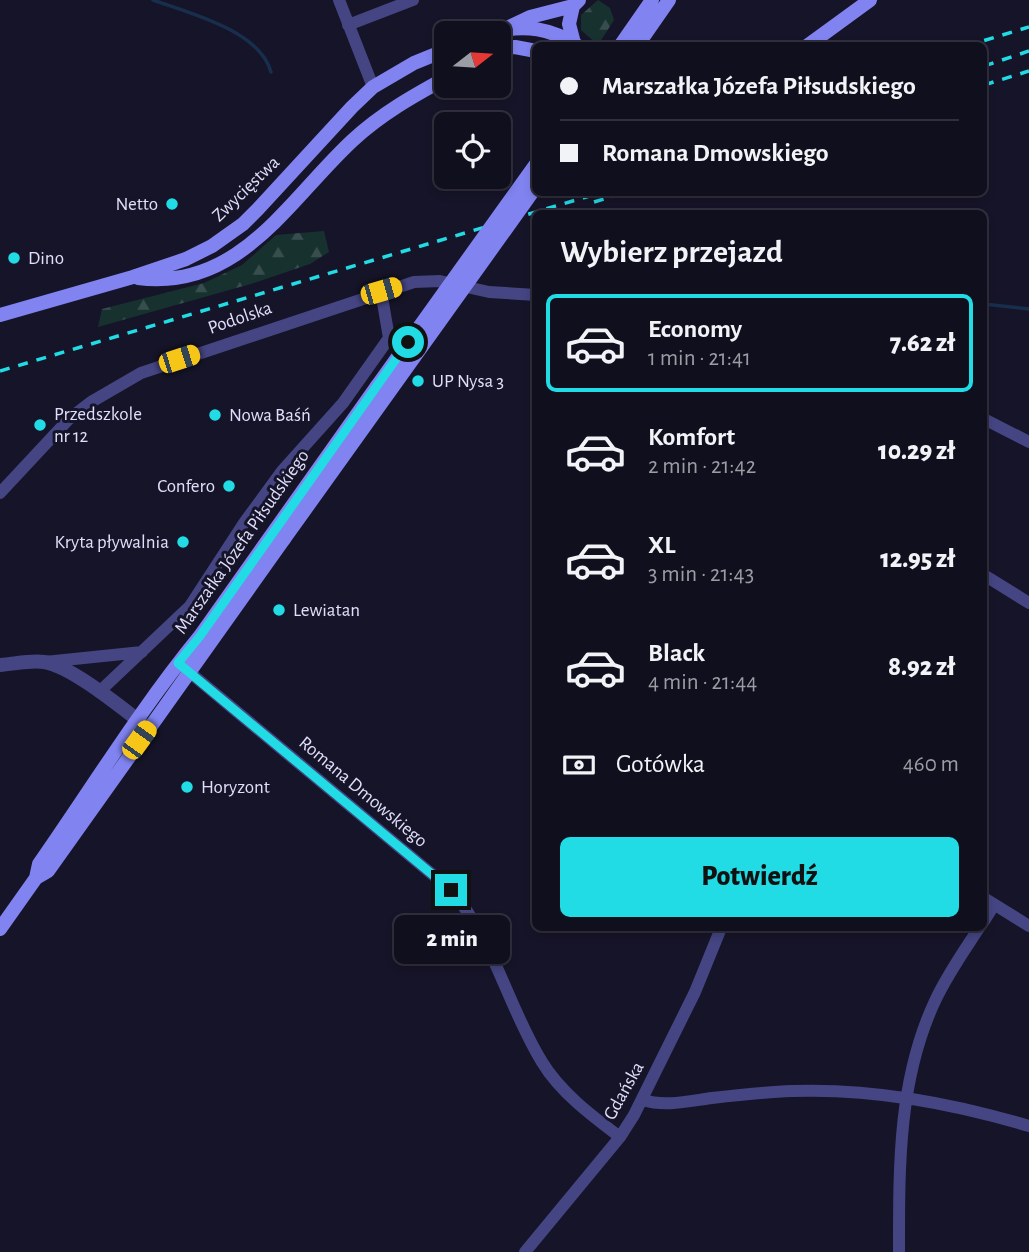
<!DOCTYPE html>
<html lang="pl">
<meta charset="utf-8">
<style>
body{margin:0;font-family:"Alegreya Sans",sans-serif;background:#191827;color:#f1f3f6;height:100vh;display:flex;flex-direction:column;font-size:26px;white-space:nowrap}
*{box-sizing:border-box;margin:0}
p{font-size:23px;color:#9c9ca4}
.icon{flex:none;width:38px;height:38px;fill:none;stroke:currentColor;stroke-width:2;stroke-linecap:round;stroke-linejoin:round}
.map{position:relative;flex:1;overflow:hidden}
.details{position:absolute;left:532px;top:210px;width:455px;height:721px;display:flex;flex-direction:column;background:#100f1e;border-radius:10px;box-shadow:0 4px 10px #0003,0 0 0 2px #302f3c}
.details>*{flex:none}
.top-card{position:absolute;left:532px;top:42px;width:455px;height:154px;border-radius:10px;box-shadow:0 4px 10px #0003,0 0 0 2px #302f3c;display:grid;align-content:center;height:154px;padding:0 28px;background:#100f1e}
.needle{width:46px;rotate:73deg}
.controls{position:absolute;left:434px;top:21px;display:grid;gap:14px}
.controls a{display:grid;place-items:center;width:77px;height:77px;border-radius:10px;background:#100f1e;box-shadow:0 4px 10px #0003,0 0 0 2px #302f3c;font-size:35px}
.end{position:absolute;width:32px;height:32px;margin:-16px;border:9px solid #21dce5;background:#111;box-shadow:0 0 0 4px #111}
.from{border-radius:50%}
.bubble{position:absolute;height:49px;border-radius:10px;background:#100f1e;box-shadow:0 4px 10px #0003,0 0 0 2px #302f3c;font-size:23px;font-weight:800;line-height:49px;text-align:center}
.car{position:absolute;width:21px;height:42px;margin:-21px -10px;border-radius:9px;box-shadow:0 0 5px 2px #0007;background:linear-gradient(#f5c518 24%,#345 0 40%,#f5c518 0 76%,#345 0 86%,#f5c518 0)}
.top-card b{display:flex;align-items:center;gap:24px;height:66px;font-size:26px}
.top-card b+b{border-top:2px solid #302f3c}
.top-card i{width:18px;height:18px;background:#f1f3f6}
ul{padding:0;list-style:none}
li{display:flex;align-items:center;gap:21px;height:98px;margin:0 14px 10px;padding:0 14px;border:4px solid transparent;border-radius:10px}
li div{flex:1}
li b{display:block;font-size:26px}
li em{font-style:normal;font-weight:800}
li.active{border-color:#21dce5}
li>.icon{width:63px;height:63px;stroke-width:1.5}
h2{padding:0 28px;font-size:32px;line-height:84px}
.pay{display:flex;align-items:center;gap:18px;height:77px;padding:0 28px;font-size:26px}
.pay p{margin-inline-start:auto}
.button{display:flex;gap:14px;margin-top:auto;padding:14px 28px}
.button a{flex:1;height:80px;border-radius:10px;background:#21dce5;color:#111;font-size:28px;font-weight:800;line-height:80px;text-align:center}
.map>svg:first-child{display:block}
.forest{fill:url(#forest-firs)}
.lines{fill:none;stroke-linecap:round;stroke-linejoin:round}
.stream{stroke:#172f4d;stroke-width:3.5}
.minor{stroke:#444582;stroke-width:12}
.tertiary{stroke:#444582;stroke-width:14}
.secondary{stroke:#8184f0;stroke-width:14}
.rail{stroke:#21dce5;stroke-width:3.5;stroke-dasharray:10 9;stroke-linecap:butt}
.secondary-bridge{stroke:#8184f0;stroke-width:14}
.route{stroke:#21dce5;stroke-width:9}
.poi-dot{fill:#21dce5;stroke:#161428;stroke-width:2.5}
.labels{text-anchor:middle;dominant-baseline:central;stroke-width:6;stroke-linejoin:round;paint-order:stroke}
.street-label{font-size:19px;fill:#e0dffb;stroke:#161428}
.poi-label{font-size:19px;fill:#e0dffb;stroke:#161428;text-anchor:start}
</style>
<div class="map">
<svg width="1029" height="1252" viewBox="0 0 1029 1252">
<defs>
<pattern id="forest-firs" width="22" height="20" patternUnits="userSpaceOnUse" patternTransform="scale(1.75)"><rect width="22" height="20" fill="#17312f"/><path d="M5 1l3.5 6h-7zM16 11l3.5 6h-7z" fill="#384e4e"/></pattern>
</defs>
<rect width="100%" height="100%" fill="#161428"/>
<!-- forest -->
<path class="forest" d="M 598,0 L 610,8 L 614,20 L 598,45 L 581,30 L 581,15 Z
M 324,231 L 329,252 L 310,264 L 254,283 L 98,327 L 102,309 L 204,283 L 242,265 L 276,235 Z"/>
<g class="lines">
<!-- stream -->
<path class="stream" d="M 153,0 C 190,13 260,31 271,72
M 984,304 L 1029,309"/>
<!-- minor -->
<path class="minor" d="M 339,0 L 373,87
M 348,25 L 413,0
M 984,419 L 1029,442
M 0,493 L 69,419 L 91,402 L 141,373 L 414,282 L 440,281 L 489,292 L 536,295
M 984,575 L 1029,603
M 45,662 L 142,652
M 182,666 L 451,890 C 494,940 508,1007 542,1062 C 560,1092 592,1116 620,1137
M 99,692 L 190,606 L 244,523 L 282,471 L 343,403 L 389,338 L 381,291
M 984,898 L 1029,926
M 984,921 L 994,905
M 643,1100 C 665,1107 689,1101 712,1098 C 738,1095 765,1092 792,1091 C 873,1088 952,1103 1029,1126
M 525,1252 L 620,1137 L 634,1115 L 695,992 L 721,928
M 899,1252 C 899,1167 898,1080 935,1001 C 947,975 964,951 979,928"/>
<!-- tertiary -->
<path class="tertiary" d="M 0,665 C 14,664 31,660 44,662 C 72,666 124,710 147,727"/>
<!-- secondary -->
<path class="secondary" d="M 573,6 L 569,24 L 574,43
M 509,27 L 530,17 L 573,6 L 579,0
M 494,33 C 523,23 553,29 578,46
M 620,46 L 652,0
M 637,46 L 669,0
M 807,46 L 870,0
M 499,49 L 515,47 L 536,51
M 138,278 C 240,291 289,199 353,140 C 381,114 413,96 446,78
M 0,315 L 133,277 L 186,259 L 212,246 L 243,224 L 258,209 L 352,107 L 373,87 L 414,63 L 446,50
M 36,878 L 39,864 C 92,788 141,708 200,636 L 377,386
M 0,929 L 36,878 L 48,871 L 284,539"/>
<!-- rail -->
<path class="rail" d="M 966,46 L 1029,27
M 984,66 L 1029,51
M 984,85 L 1029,71
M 594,202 L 627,192
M 0,371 L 603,192"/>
<!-- secondary-bridge -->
<path class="secondary-bridge" d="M 377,386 L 536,164
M 284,539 L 536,187"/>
</g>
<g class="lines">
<!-- route -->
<path class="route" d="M 408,342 L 200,636 L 178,663 L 451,890"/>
</g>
<!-- markers -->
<g class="poi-dot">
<circle cx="172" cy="204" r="7"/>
<circle cx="14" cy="258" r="7"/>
<circle cx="418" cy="381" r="7"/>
<circle cx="215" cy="415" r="7"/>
<circle cx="40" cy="425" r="7"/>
<circle cx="229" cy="486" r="7"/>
<circle cx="183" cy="542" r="7"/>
<circle cx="279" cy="610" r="7"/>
<circle cx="187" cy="787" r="7"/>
</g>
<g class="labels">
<!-- street labels -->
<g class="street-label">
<text transform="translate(246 189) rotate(-44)">Zwycięstwa</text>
<text transform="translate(240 318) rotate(-19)">Podolska</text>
<text transform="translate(242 542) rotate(-55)">Marszałka Józefa Piłsudskiego</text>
<text transform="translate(363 792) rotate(40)">Romana Dmowskiego</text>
<text transform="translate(624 1091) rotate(-61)">Gdańska</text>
</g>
<!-- poi labels -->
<g class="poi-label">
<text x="158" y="204" text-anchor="end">Netto</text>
<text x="28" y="258">Dino</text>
<text x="432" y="381">UP Nysa 3</text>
<text x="54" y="414">Przedszkole<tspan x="54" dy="22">nr 12</tspan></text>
<text x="229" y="415">Nowa Baśń</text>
<text x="215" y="486" text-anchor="end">Confero</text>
<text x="169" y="542" text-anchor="end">Kryta pływalnia</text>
<text x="293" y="610">Lewiatan</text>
<text x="201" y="787">Horyzont</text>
</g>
</g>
</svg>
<div class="controls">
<a><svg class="needle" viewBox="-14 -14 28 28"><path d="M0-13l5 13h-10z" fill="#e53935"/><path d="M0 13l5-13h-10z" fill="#9c9ca4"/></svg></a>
<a><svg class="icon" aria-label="locate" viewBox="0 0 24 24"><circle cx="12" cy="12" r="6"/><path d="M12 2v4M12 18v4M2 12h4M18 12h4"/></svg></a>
</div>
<i class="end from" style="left:408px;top:342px"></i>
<i class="end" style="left:451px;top:890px"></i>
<div class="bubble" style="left:394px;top:915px;width:116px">2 min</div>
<i class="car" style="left:381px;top:291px;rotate:74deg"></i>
<i class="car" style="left:179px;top:359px;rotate:72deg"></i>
<i class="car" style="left:139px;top:740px;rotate:36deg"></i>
<div class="top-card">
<b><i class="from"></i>Marszałka Józefa Piłsudskiego</b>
<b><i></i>Romana Dmowskiego</b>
</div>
<section class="details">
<h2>Wybierz przejazd</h2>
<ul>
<li class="active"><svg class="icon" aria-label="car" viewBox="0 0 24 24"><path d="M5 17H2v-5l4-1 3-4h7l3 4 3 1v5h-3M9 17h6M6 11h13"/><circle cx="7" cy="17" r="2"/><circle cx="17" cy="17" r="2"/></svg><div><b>Economy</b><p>1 min · 21:41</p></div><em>7.62 zł</em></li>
<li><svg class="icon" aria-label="car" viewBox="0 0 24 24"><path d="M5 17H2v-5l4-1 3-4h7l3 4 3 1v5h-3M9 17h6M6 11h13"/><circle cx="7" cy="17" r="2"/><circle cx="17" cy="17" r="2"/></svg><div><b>Komfort</b><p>2 min · 21:42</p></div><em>10.29 zł</em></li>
<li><svg class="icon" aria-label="car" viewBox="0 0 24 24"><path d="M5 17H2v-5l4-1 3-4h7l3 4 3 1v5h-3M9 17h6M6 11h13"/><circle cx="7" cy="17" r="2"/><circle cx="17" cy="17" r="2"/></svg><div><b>XL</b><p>3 min · 21:43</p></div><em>12.95 zł</em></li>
<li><svg class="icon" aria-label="car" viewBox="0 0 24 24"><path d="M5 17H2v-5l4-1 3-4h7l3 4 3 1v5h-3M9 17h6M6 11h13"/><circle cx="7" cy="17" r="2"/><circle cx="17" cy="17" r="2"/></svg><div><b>Black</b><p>4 min · 21:44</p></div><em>8.92 zł</em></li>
</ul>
<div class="pay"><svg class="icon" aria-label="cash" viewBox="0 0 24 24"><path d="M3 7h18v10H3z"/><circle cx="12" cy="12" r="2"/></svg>Gotówka<p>460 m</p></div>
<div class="button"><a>Potwierdź</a></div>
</section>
</div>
